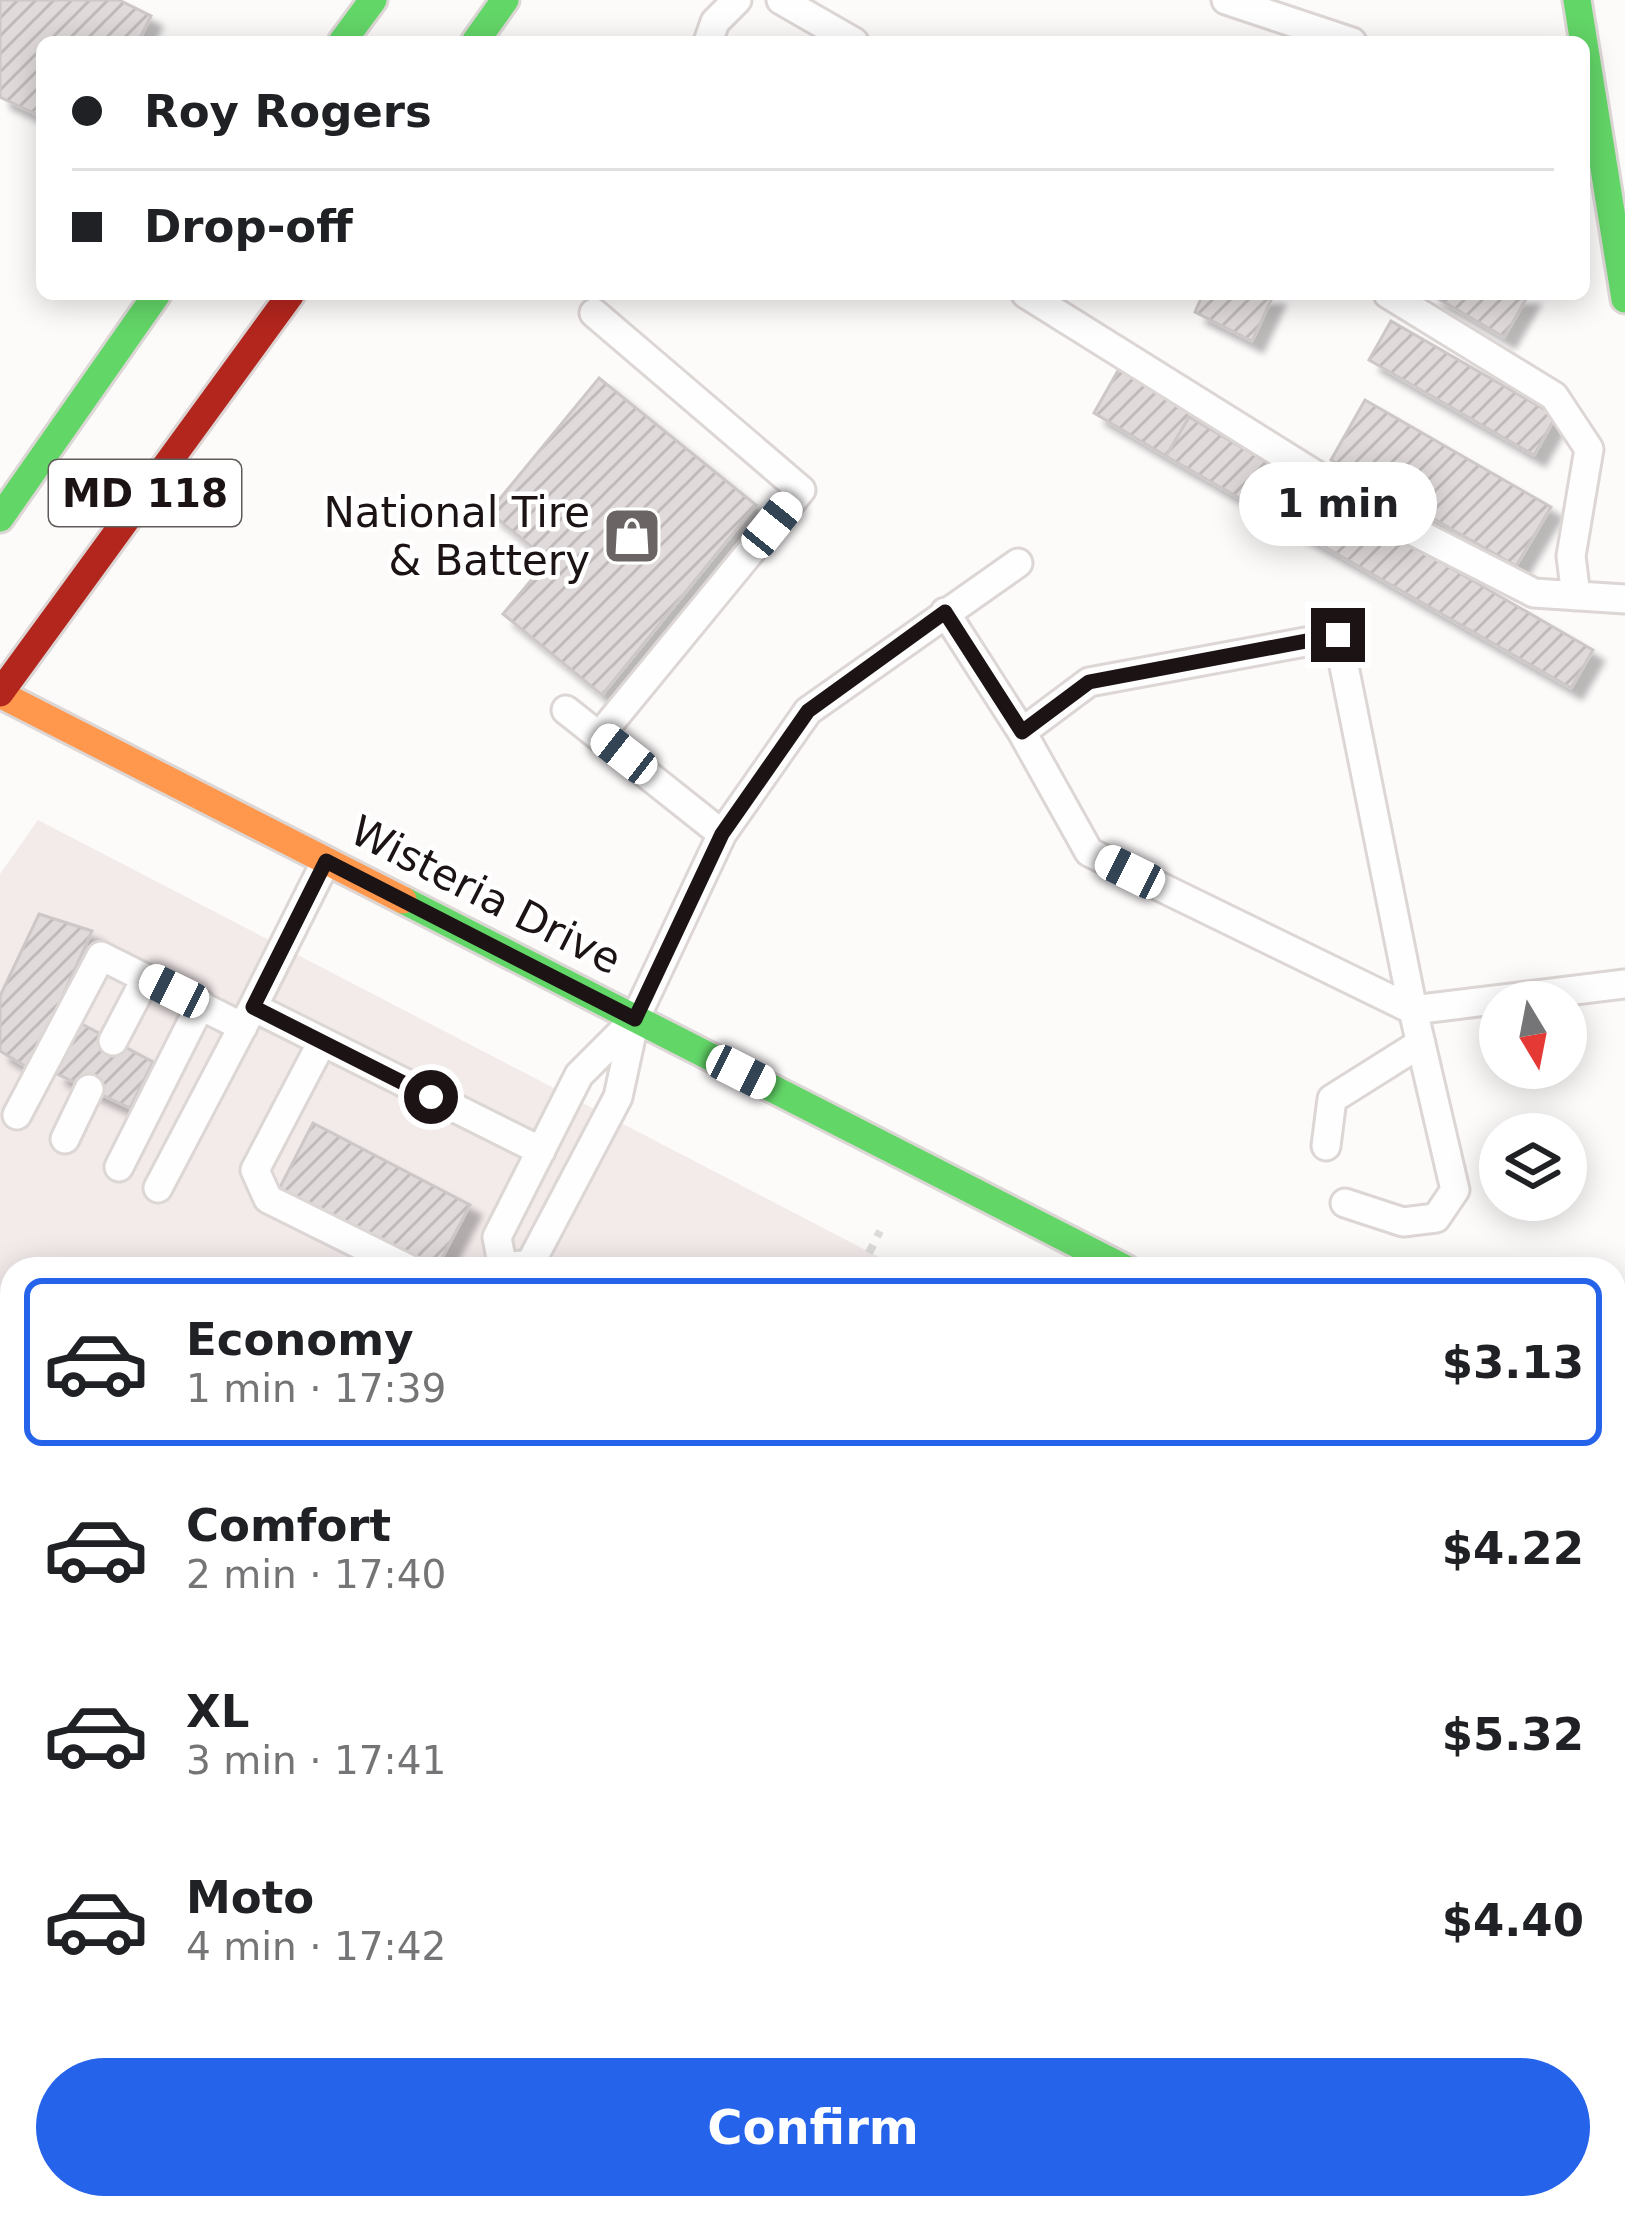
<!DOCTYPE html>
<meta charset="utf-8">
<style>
body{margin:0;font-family:"DejaVu Sans",sans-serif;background:#f2f2f2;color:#202124;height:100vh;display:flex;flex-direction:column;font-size:45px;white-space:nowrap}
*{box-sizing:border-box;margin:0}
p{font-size:39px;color:#757577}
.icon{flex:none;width:66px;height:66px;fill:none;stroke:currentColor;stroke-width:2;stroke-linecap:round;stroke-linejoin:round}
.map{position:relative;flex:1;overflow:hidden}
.sheet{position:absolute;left:0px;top:1257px;width:1626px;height:963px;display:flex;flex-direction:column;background:#fff;border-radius:36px 36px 0 0;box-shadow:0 6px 30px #0003}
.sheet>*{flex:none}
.top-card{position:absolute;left:36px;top:36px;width:1554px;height:264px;border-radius:18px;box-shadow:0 6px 30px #0003;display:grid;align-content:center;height:264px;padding:0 36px;background:#fff}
.needle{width:78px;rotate:170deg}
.buttons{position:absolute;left:1479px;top:981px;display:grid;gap:24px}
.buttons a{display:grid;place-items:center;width:108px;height:108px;border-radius:50%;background:#fff;box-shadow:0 6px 30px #0003;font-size:60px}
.end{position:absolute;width:54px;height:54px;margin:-27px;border:15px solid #1c1414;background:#fff;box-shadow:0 0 0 6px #fff}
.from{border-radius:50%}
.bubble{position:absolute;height:84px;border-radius:42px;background:#fff;box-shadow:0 6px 30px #0003;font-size:39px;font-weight:700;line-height:84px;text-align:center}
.car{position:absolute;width:36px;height:72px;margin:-36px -18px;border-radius:15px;box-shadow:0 0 9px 3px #0007;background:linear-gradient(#fff 24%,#345 0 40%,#fff 0 76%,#345 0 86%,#fff 0)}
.top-card b{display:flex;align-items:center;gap:42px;height:114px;font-size:45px}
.top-card b+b{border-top:3px solid #e0e0e0}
.top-card i{width:30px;height:30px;background:#202124}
ul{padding:21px 0 0;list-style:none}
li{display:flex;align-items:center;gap:36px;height:168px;margin:0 24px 18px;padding:0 12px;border:6px solid transparent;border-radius:18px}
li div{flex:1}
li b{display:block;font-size:45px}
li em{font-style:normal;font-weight:700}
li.on{border-color:#2563eb}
li>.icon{width:108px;height:108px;stroke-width:1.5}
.action{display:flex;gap:24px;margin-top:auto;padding:24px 36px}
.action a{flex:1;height:138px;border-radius:72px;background:#2563eb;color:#fff;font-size:48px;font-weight:700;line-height:138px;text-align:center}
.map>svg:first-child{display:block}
.built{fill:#f3eaea}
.building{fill:url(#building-hatch);stroke:#cdc7c7;stroke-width:3;filter:url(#shadow)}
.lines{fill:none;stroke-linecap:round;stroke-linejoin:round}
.lane-casing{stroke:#dcd6d5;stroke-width:33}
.fast-casing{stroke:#dcd6d5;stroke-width:33}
.slow-casing{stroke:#dcd6d5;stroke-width:33}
.jam-casing{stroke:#dcd6d5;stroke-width:33}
.path{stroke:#dddbdb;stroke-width:8;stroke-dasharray:9 9;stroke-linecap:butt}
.lane{stroke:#fffefe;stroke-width:27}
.fast{stroke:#63d668;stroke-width:27}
.slow{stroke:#ff974d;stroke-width:27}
.jam{stroke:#b3261e;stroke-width:27}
.route{stroke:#1c1414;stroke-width:15}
.labels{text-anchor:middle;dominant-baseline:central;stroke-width:9;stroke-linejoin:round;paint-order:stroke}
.shield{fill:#fff;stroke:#605a5a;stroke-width:3}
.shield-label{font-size:39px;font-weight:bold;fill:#1c1414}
.poi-label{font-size:42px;fill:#1c1414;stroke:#fff;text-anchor:end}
.street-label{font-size:42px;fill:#1c1414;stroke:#fff}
</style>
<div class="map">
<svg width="1625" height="2218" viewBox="0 0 1625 2218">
<defs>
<pattern id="building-hatch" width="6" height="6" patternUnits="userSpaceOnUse" patternTransform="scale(3)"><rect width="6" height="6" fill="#e0dada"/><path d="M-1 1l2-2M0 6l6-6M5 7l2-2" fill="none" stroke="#c0baba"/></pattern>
<filter id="shadow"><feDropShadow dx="11" dy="11" stdDeviation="3" flood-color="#0004"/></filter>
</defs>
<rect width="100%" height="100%" fill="#fdfafa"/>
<!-- built -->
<path class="built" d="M 38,820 L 902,1269 L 12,1269 L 12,2208 L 1167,2208 L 1162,2218 L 0,2218 L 0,874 Z"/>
<!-- building -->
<path class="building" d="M 0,0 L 119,0 L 151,16 L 138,42 L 42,42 L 42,117 L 0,97 Z
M 1203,294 L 1274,294 L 1252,341 L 1195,312 Z
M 1430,294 L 1529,294 L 1504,337 Z
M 1391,321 L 1556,416 L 1534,455 L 1369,360 Z
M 1120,367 L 1194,409 L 1166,456 L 1094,413 Z
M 599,378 L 756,505 L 602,695 L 503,614 L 548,560 L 489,512 Z
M 1365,400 L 1551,507 L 1516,566 L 1331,460 Z
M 1189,417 L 1593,650 L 1571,688 L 1166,456 Z
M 39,914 L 92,931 L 30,1069 L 0,1051 L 0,996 Z
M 80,1023 L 153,1062 L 130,1108 L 55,1073 Z
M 313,1123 L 470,1205 L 436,1269 L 279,1189 Z
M 0,1654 L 12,1660 L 12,1856 L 0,1850 Z
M 1614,2154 L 1625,2159 L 1625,2218 L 1596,2218 L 1600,2208 L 1614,2208 Z
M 702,2208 L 1009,2208 L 1004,2218 L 721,2218 Z"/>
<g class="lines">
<!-- lane casing -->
<g class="lane-casing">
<path id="lane" d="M 781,0 L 854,42
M 1226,0 L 1352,42
M 708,42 L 715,22 L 737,0
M 1026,294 L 1370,509 L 1534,593 L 1625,599
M 1388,294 L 1554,396 L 1589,449 L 1571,556 L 1576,596
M 594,313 L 801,490 L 600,735
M 945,612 L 1022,732
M 1338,636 L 1413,1010 L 1089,852 L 1022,732 L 1089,682 Z
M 722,834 L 808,711 L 1018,563
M 253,1007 L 326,861
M 113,1041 L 146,978
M 322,1042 L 255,1170 L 268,1199 L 409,1269
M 17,1115 L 101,956 L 243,1027
M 65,1139 L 89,1089
M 1326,1146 L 1332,1099 L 1421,1043
M 119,1167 L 201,1004
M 158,1188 L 253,1007 L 541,1151
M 1345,1203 L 1403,1222 L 1436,1218 L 1455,1190 L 1413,1010 L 1625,984
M 504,1267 L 530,1264 L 618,1097 L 635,1019 L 722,834 L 566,710
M 503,1269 L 497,1237 L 579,1075 L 635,1019
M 1614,1744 L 1625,1750
M 0,1928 L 12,1934
M 0,2080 L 12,2086
M 270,2208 L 291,2218
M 554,2208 L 574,2218
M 60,2218 L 63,2208
M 1128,2218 L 1133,2208"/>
</g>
<!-- fast casing -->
<g class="fast-casing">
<path id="fast" d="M 1577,0 L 1625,299
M 342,42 L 373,0
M 475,42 L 505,0
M 0,518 L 157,294
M 403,900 L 1126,1269
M 1614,1514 L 1625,1520"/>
</g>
<!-- slow casing -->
<g class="slow-casing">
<path id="slow" d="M 0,694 L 403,900"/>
</g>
<!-- jam casing -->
<g class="jam-casing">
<path id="jam" d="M 0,693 L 291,294"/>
</g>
<!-- path -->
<path class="path" d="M 861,1269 L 880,1231"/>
<!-- lane -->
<use href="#lane" class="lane"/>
<!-- fast -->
<use href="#fast" class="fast"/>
<!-- slow -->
<use href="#slow" class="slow"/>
<!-- jam -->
<use href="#jam" class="jam"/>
</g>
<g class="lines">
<!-- route -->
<path class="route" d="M 431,1097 L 253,1007 L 326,861 L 635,1019 L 722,834 L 808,711 L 945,612 L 1022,732 L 1089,682 L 1338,635"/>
</g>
<!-- icons -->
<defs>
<g id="shop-square" transform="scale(3)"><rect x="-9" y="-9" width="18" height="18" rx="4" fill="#6b6464" stroke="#fff"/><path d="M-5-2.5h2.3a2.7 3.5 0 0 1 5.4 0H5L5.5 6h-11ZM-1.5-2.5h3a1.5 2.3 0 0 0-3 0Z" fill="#fff"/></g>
</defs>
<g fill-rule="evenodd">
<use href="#shop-square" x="632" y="536"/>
</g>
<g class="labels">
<!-- shield labels -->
<rect class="shield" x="49" y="460" width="192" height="66" rx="9"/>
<g class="shield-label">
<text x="145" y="493">MD 118</text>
</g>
<!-- poi labels -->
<g class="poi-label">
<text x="590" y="512">National Tire<tspan x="590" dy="48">&amp; Battery</tspan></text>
</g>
<!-- street labels -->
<g class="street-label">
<text transform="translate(486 895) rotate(27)">Wisteria Drive</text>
</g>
</g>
</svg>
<div class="buttons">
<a><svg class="needle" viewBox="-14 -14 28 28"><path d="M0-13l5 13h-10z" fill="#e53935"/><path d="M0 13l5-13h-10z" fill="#757577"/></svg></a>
<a><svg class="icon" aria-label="layers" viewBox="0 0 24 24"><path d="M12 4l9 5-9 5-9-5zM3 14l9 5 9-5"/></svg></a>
</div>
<i class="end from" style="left:431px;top:1097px"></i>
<i class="end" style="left:1338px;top:635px"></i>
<div class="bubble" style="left:1239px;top:462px;width:198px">1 min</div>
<i class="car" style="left:772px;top:525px;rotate:39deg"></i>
<i class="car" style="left:624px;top:754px;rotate:308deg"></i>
<i class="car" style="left:1130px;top:872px;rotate:296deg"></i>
<i class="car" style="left:174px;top:991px;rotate:296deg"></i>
<i class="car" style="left:741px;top:1072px;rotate:117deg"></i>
<div class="top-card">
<b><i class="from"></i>Roy Rogers</b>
<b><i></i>Drop-off</b>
</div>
<section class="sheet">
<ul>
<li class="on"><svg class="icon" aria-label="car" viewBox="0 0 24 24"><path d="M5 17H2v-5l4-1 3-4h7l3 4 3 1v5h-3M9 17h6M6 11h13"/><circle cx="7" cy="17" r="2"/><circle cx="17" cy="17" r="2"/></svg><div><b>Economy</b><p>1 min · 17:39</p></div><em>$3.13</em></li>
<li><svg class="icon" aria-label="car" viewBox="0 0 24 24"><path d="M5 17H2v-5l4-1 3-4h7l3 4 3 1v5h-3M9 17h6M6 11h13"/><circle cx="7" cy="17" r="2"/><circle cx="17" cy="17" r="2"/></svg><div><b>Comfort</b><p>2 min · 17:40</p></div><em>$4.22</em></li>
<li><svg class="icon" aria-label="car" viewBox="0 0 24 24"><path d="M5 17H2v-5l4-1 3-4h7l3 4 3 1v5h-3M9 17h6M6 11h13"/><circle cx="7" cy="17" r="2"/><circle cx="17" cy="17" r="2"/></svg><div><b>XL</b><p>3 min · 17:41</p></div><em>$5.32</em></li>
<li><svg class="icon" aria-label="car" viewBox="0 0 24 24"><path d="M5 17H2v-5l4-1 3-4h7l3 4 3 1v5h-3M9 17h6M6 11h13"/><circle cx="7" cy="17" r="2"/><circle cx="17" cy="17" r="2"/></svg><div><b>Moto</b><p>4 min · 17:42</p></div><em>$4.40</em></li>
</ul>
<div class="action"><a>Confirm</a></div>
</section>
</div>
